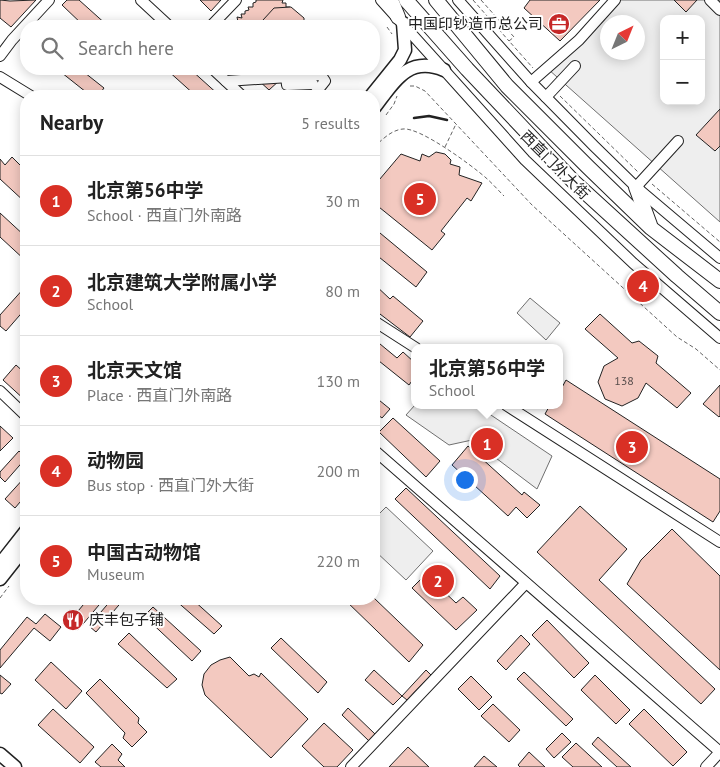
<!DOCTYPE html>
<html lang="en">
<head>
<meta charset="utf-8">
<style>
	:root { --surface:#fff; --page:#f2f2f2; --text:#222; --muted:#767676; --line:#e0e0e0; --accent:#d93025 }
	body { margin:0; font-family:"PT Sans","Noto Sans SC",sans-serif; background:var(--page); color:var(--text) }
	.controls { position:absolute; right:15px; top:15px; display:grid; overflow:hidden; border-radius:10px; box-shadow:0 2px 12px #0003 }
	.controls button { width:45px; height:45px; display:grid; place-items:center; padding:0; border:0; border-bottom:1px solid var(--line); background:var(--surface); color:var(--text); font:25px sans-serif }
	.compass { position:absolute; left:600px; top:15px; width:45px; height:45px; border-radius:50%; background:var(--surface); box-shadow:0 2px 12px #0003; rotate:43deg }
	.you { position:absolute; left:464px; top:479px; width:18px; height:18px; margin:-12px; border:4px solid #fff; border-radius:50%; background:#1a73e8; box-shadow:0 0 0 8px #1a73e833 }
	.badge { display:grid; place-items:center; width:32px; height:32px; border-radius:50%; background:var(--accent); color:#fff; font-size:16px; font-weight:700 }
	.pin { position:absolute; translate:-50% -50%; border:2px solid #fff; box-shadow:0 1px 5px #0006 }
	.popup { position:absolute; left:411px; top:344px; width:152px; height:65px; box-sizing:border-box; display:grid; place-content:center; border-radius:10px; background:var(--surface); filter:drop-shadow(0 1px 4px #0005); font-size:16px; white-space:nowrap; color:var(--muted) }
	.popup b { font-size:19px; color:var(--text) }
	.popup::after { content:''; position:absolute; left:50%; top:100%; margin-left:-10px; border:10px solid transparent; border-top-color:var(--surface) }
	.list { margin:0; padding:0; list-style:none }
	h2 { display:flex; justify-content:space-between; align-items:center; height:65px; margin:0; padding:0 20px; font-size:21px }
	h2 small { font-size:16px; font-weight:400; color:var(--muted) }
	.list li { display:grid; grid-template-columns:32px 1fr auto; gap:15px; align-items:center; box-sizing:border-box; height:90px; padding:0 20px; border-top:1px solid var(--line) }
	.list b { display:block; font-size:19px; white-space:nowrap }
	.list p { margin:0; font-size:16px; white-space:nowrap; color:var(--muted) }
	.list em { font-size:16px; font-style:normal; color:var(--muted) }
	.icon { flex:none; width:28px; height:28px; fill:none; stroke:currentColor; stroke-width:2; stroke-linecap:round; stroke-linejoin:round }
	.map { position:relative; flex:none; width:720px; height:767px; overflow:hidden }
	.search { position:absolute; background:var(--surface); box-shadow:0 2px 12px #0003; left:20px; top:20px; width:360px; height:55px; display:flex; align-items:center; gap:12px; box-sizing:border-box; padding:0 18px; border-radius:20px; color:var(--muted); font-size:19px }
	.panel { position:absolute; background:var(--surface); box-shadow:0 2px 12px #0003; left:20px; top:90px; width:360px; height:515px; border-radius:20px }
	.map>svg:first-child { display:block }
</style>
</head>
<body>
<div class="map">
<svg width="720" height="767" viewBox="0 0 720 767">
	<rect width="100%" height="100%" fill="#fff"/>
	<!-- green -->
	<g fill="#eee" stroke="#6f6f6f" fill-rule="evenodd">
		<path d="M620,0H720V222L548,69L586,39ZM664,19H701V101H664ZM608,22H638V52H608Z"/>
		<polygon points="530,298 560,323 546,340 517,313"/>
		<polygon points="415,405 476,405 552,456 537,489 472,440 449,445 406,415"/>
		<polygon points="386,507 433,551 406,580 374,550 374,519"/>
	</g>
	<!-- building -->
	<g fill="#f3c9c0" stroke="#222">
		<polygon points="0,0 10,1 36,0 11,27 0,18"/>
		<polygon points="67,0 79,0 108,26 84,26 62,5"/>
		<polygon points="200,0 221,0 211,11"/>
		<polygon points="256,0 283,0 282,3 286,3 286,7 290,7 290,12 294,11 294,16 299,16 299,20 303,20 303,23 307,23 307,26 273,26 270,25 269,22 266,24 266,26 230,26 234,26 234,22 238,22 237,17 242,18 241,14 245,14 245,11 249,10 248,7 253,7 253,3 256,2"/>
		<polygon points="530,0 600,0 560,41 524,8"/>
		<polygon points="674,0 697,0 686,12"/>
		<polygon points="291,7 304,18 304,26 263,26 263,20 274,8"/>
		<polygon points="57,69 80,69 104,88 98,96 91,96"/>
		<polygon points="166,69 190,69 220,96 196,96"/>
		<polygon points="246,69 292,69 269,90"/>
		<polygon points="720,109 720,146 715,151 696,135"/>
		<polygon points="436,152 445,154 451,160 450,164 460,167 459,175 482,183 471,201 467,198 441,231 445,234 432,250 374,203 374,186 401,154 420,161 422,154 429,157"/>
		<polygon points="12,157 26,171 26,203 0,179 0,159 5,165"/>
		<polygon points="0,213 26,237 26,261 0,237"/>
		<polygon points="380,233 427,272 416,287 374,253 374,241"/>
		<polygon points="374,284 390,299 393,296 423,321 410,337 380,314 378,318 374,314"/>
		<polygon points="25,287 26,288 26,308 6,331 0,326 0,315"/>
		<polygon points="600,314 632,343 639,341 658,356 656,363 691,393 677,408 646,383 638,398 622,406 605,399 598,382 604,366 618,358 585,329"/>
		<polygon points="374,339 397,358 403,352 414,362 414,378 409,385 374,357"/>
		<polygon points="16,365 26,374 26,401 3,380"/>
		<polygon points="566,380 720,479 720,511 713,522 545,414 550,405 560,405 560,391"/>
		<polygon points="720,385 720,416 719,417 703,404"/>
		<polygon points="374,396 390,409 382,418 378,415 374,421"/>
		<polygon points="393,418 440,461 426,477 379,432"/>
		<polygon points="0,426 13,438 0,451"/>
		<polygon points="468,446 522,495 524,492 540,505 527,518 516,507 508,516 452,465"/>
		<polygon points="19,451 26,458 5,482 0,477 0,472"/>
		<polygon points="25,477 26,479 26,495 15,508 5,499"/>
		<polygon points="406,488 500,576 490,589 395,499"/>
		<polygon points="580,506 627,549 599,580 715,689 701,704 537,552"/>
		<polygon points="672,529 720,576 720,670 627,584 641,560"/>
		<polygon points="432,568 445,579 438,586 456,603 463,597 477,610 456,630 412,588"/>
		<polygon points="374,598 423,645 409,662 344,599"/>
		<polygon points="88,599 104,599 78,630 69,622"/>
		<polygon points="112,599 124,599 96,632 89,626"/>
		<polygon points="174,599 192,599 222,626 214,634"/>
		<polygon points="153,607 201,651 192,661 144,616"/>
		<polygon points="45,614 61,627 50,641 34,628 0,668 0,650 27,617 36,624"/>
		<polygon points="547,620 589,663 574,678 532,635"/>
		<polygon points="129,633 177,679 167,688 118,644"/>
		<polygon points="521,635 530,644 506,670 497,661"/>
		<polygon points="281,638 327,682 318,693 271,648"/>
		<polygon points="230,657 249,676 254,674 259,677 261,673 308,719 271,758 205,695 202,685 204,674 211,665 220,660"/>
		<polygon points="51,662 82,691 66,709 35,680"/>
		<polygon points="374,670 402,696 393,705 365,680"/>
		<polygon points="426,670 431,675 407,700 402,696"/>
		<polygon points="524,672 573,719 566,726 517,679"/>
		<polygon points="0,675 11,684 2,694 0,693"/>
		<polygon points="595,675 630,710 616,724 581,690"/>
		<polygon points="471,676 492,697 479,710 458,689"/>
		<polygon points="100,679 139,718 138,723 147,732 132,747 123,738 125,733 86,693"/>
		<polygon points="493,704 520,730 509,742 481,716"/>
		<polygon points="348,708 375,734 369,741 342,715"/>
		<polygon points="53,709 94,747 80,763 38,725"/>
		<polygon points="644,709 687,752 673,766 629,724"/>
		<polygon points="324,723 353,750 337,767 324,767 302,746"/>
		<polygon points="562,733 571,742 554,758 546,749"/>
		<polygon points="598,737 631,767 617,767 592,744"/>
		<polygon points="576,743 602,767 573,767 562,757"/>
		<polygon points="112,744 122,754 118,760 125,767 101,767 95,762"/>
		<polygon points="408,747 429,767 389,767"/>
		<polygon points="529,752 545,767 520,767 518,765"/>
		<polygon points="484,756 497,767 474,767"/>
	</g>
	<g fill="none" stroke-linecap="round" stroke-linejoin="round">
		<!-- minor casing -->
		<g stroke="#222" stroke-width="12">
			<g id="minor">
				<polyline points="141,0 169,26"/>
				<polyline points="381,0 525,160 633,263 720,338"/>
				<polyline points="458,0 531,82 594,146 636,187 720,258"/>
				<polyline points="710,0 720,10"/>
				<polyline points="211,26 236,0"/>
				<polyline points="0,56 12,40 49,0"/>
				<polyline points="213,69 242,96"/>
				<polyline points="0,77 31,96"/>
				<polyline points="286,77 287,85 313,84"/>
				<polyline points="226,81 321,75 325,81 313,96"/>
				<polyline points="531,82 579,40 615,0"/>
				<polyline points="546,97 575,66"/>
				<polyline points="636,187 678,141"/>
				<polyline points="374,321 416,348"/>
				<polyline points="0,391 26,416"/>
				<polyline points="506,405 720,542"/>
				<polyline points="374,450 720,752"/>
				<polyline points="351,767 526,583"/>
				<polyline points="706,767 720,752"/>
			</g>
		</g>
		<!-- major casing -->
		<g stroke="#222" stroke-width="15">
			<g id="major">
				<polyline points="371,96 400,60 405,50 403,23"/>
				<path d="M374,108C394,82 408,55 444,70"/>
				<polyline points="0,564 26,531"/>
				<polyline points="0,579 26,546"/>
				<polyline points="0,754 15,767"/>
			</g>
		</g>
		<!-- highway casing -->
		<g stroke="#222" stroke-width="16">
			<g id="highway">
				<polyline points="391,0 398,17"/>
				<polyline points="406,0 467,69 574,182 677,276 720,313"/>
				<polyline points="436,0 507,86 588,167 651,228 720,281"/>
				<polyline points="636,187 650,225"/>
			</g>
		</g>
		<!-- path -->
		<g stroke="#646464" stroke-width="1" stroke-dasharray="4 2.5" stroke-linecap="butt">
			<polyline points="473,0 509,41"/>
			<polyline points="481,0 514,37 509,41 533,68"/>
			<polyline points="387,27 392,34"/>
			<polyline points="410,86 415,86 425,91 532,205 677,337 696,349 720,370"/>
			<polyline points="250,92 270,94 281,92"/>
			<polyline points="560,96 638,172"/>
			<polyline points="386,115 394,104 397,96"/>
			<polyline points="374,124 377,118"/>
			<path d="M374,147C382,140 391,130 403,129C420,127 471,165 485,177C492,183 498,190 504,196"/>
			<polyline points="445,147 456,124"/>
			<polyline points="652,184 720,242"/>
			<polyline points="0,598 9,586"/>
		</g>
		<!-- minor -->
		<use href="#minor" stroke="#fff" stroke-width="10"/>
		<!-- major -->
		<use href="#major" stroke="#fff" stroke-width="12"/>
		<!-- highway -->
		<use href="#highway" stroke="#fff" stroke-width="14"/>
		<!-- wall -->
		<polyline stroke="#222" stroke-width="2.5" points="414,118 429,116 447,120"/>
	</g>
	<!-- icons -->
	<defs>
		<g id="office-disc" transform="scale(1.125)"><circle r="9.5" fill="#c62828" stroke="#fff"/><path d="M-6-3h4V-5.5h4V-3h4V5H-6ZM-1-4.5V-3h2v-1.5ZM-6 0V1H6V0Z" fill="#fff"/></g>
		<g id="restaurant-disc" transform="scale(1.125)"><circle r="9.5" fill="#c62828" stroke="#fff"/><path d="M-5-6h1v4h1v-4h1v4h1v-4h1v5L-1.5 .5V6h-2V.5L-5-1ZM5-6V6H3V1.5H1.5Q1.5-4 5-6Z" fill="#fff"/></g>
	</defs>
	<g fill-rule="evenodd">
		<use href="#office-disc" x="559" y="24"/>
		<use href="#restaurant-disc" x="73" y="620"/>
	</g>
	<g text-anchor="middle" stroke-width="4" stroke-linejoin="round" paint-order="stroke">
		<!-- number labels -->
		<g font-size="12" fill="#564c4a">
			<text x="624" y="385">138</text>
		</g>
		<!-- poi labels -->
		<g font-size="15" fill="#222" stroke="#fff" text-anchor="end">
			<text x="543" y="29">中国印钞造币总公司</text>
			<text x="89" y="625" text-anchor="start">庆丰包子铺</text>
		</g>
		<!-- street labels -->
		<g font-size="15" fill="#222" stroke="#fff">
			<text transform="translate(555 165) rotate(45)" y="5">西直门外大街</text>
		</g>
	</g>
</svg>
<div class="controls">
<button>+</button>
<button>−</button>
</div>
<svg class="compass" viewBox="-18 -18 36 36"><path d="M0-13l5 13h-10z" fill="#e53935"/><path d="M0 13l5-13h-10z" fill="#767676"/></svg>
<div class="you"></div>
<div class="pin badge" style="left:487px;top:444px">1</div>
<div class="popup"><b>北京第56中学</b>School</div>
<div class="pin badge" style="left:438px;top:581px">2</div>
<div class="pin badge" style="left:632px;top:447px">3</div>
<div class="pin badge" style="left:643px;top:286px">4</div>
<div class="pin badge" style="left:420px;top:199px">5</div>
<div class="search"><svg class="icon" aria-label="search" viewBox="0 0 24 24"><circle cx="10" cy="10" r="6"/><path d="M15 15l6 6"/></svg>Search here</div>
<section class="panel">
<h2>Nearby<small>5 results</small></h2>
<ul class="list">
<li><span class="badge">1</span><div><b>北京第56中学</b><p>School · 西直门外南路</p></div><em>30 m</em></li>
<li><span class="badge">2</span><div><b>北京建筑大学附属小学</b><p>School</p></div><em>80 m</em></li>
<li><span class="badge">3</span><div><b>北京天文馆</b><p>Place · 西直门外南路</p></div><em>130 m</em></li>
<li><span class="badge">4</span><div><b>动物园</b><p>Bus stop · 西直门外大街</p></div><em>200 m</em></li>
<li><span class="badge">5</span><div><b>中国古动物馆</b><p>Museum</p></div><em>220 m</em></li>
</ul>
</section>
</div>
</body>
</html>
